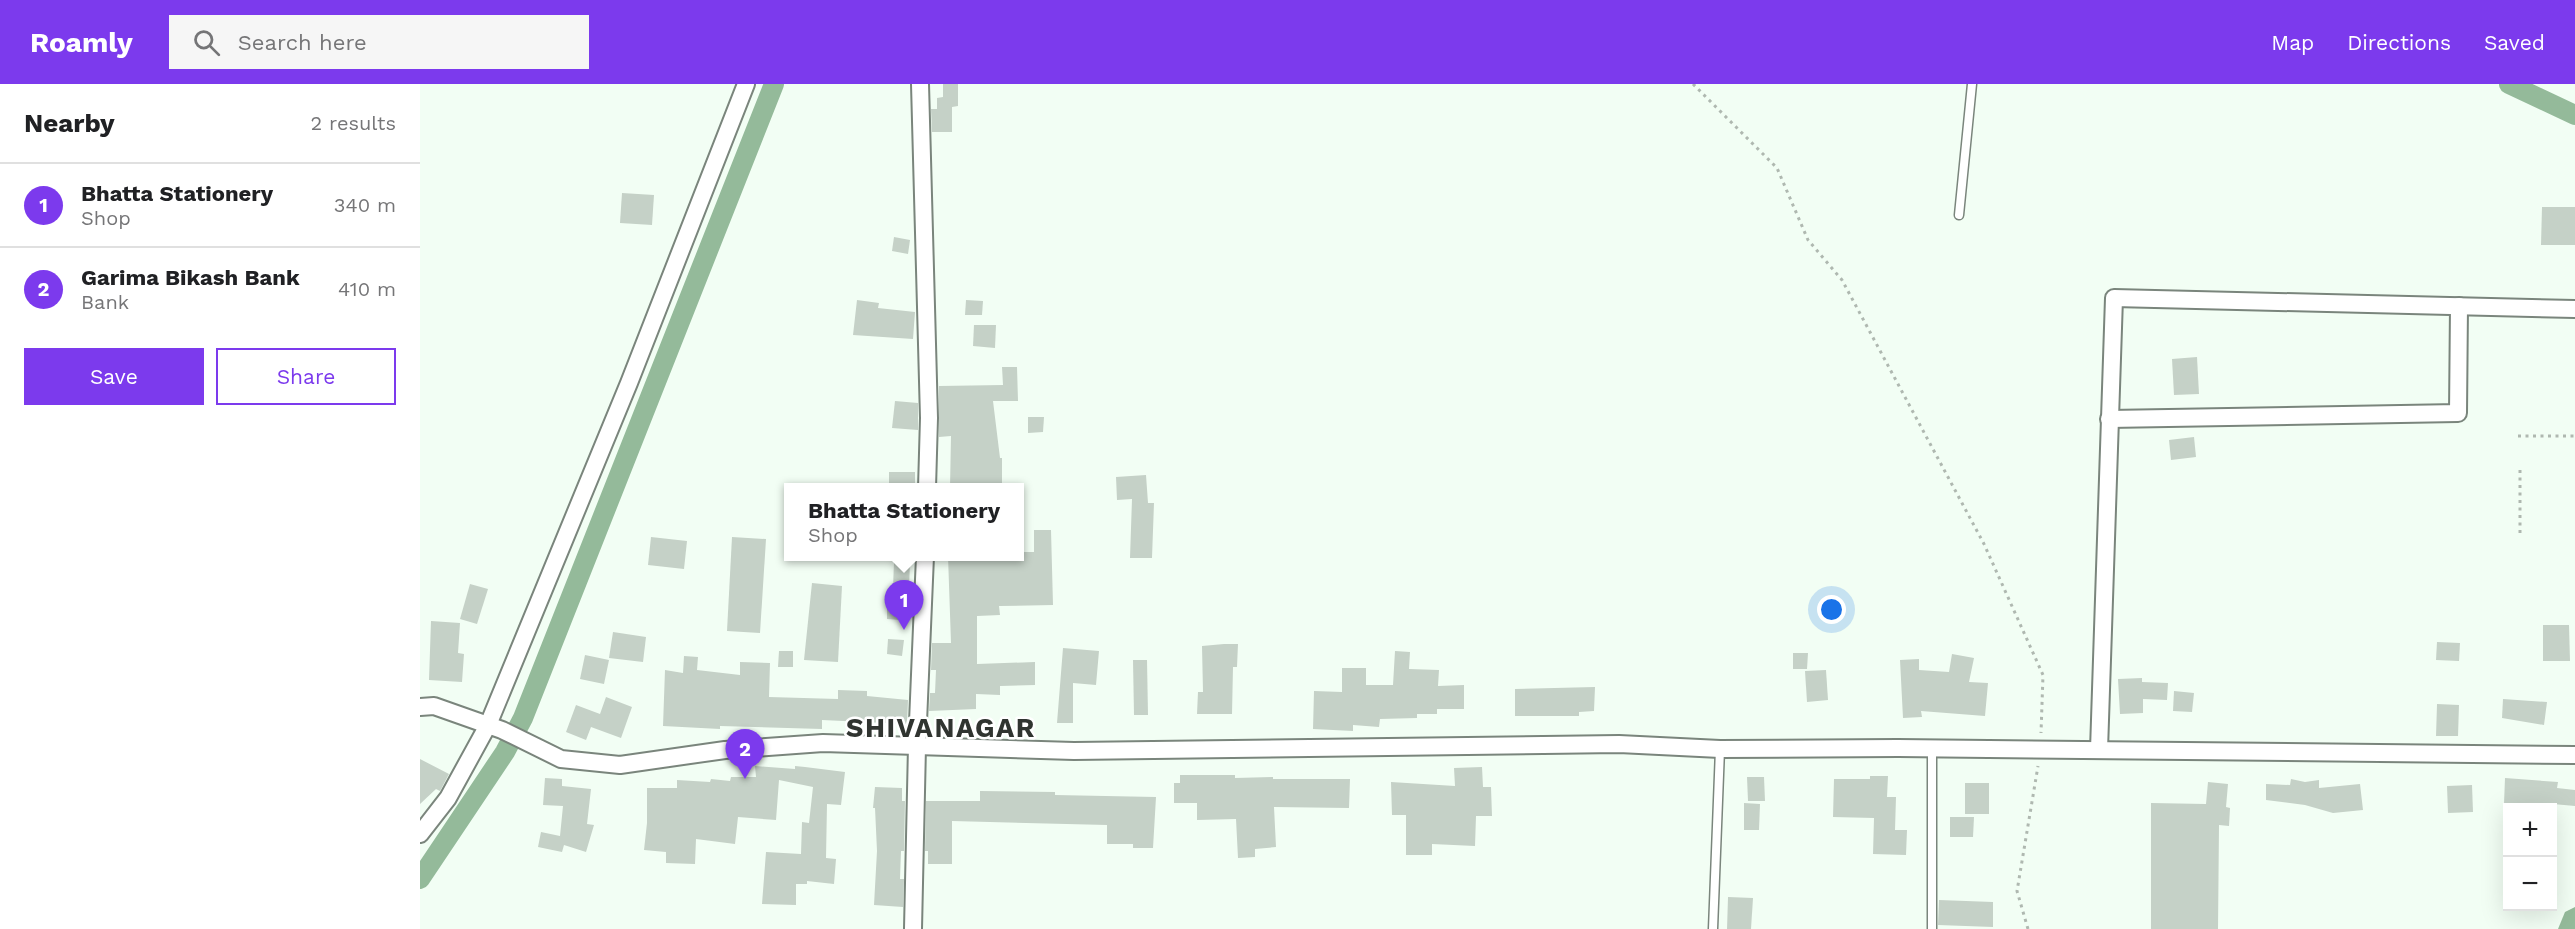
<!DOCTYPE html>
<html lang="en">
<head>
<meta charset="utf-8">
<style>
	:root { --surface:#fff; --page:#f6f6f6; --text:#202124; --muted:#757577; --line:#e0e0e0; --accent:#7c3aed }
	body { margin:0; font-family:"Work Sans",sans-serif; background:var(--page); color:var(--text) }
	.controls { position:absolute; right:18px; bottom:18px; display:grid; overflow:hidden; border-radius:0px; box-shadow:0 6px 24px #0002 }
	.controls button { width:54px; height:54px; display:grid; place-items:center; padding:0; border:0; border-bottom:2px solid var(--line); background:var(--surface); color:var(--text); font:30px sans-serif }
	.you { position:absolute; left:1412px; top:526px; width:21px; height:21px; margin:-15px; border:4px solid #fff; border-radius:50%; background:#1a73e8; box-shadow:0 0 0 9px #1a73e833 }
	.badge { display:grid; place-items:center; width:39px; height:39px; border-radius:50%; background:var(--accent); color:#fff; font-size:20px; font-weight:700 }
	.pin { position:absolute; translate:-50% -50px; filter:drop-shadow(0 2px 3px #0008) }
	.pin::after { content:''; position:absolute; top:32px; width:21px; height:18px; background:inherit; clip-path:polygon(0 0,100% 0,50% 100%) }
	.popup { position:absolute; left:364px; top:399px; width:240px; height:78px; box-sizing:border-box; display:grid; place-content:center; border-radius:0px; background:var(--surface); filter:drop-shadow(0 2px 4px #0005); font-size:20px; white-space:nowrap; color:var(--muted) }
	.popup b { font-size:22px; color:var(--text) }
	.popup::after { content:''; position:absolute; left:50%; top:100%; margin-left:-12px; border:12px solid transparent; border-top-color:var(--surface) }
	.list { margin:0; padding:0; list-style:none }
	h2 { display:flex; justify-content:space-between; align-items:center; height:78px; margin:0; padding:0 24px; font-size:26px }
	h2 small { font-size:20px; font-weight:400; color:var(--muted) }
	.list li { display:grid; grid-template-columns:39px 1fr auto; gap:18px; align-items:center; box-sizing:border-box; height:84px; padding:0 24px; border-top:2px solid var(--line) }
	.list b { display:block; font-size:22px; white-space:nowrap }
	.list p { margin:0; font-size:20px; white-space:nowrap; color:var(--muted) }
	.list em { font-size:20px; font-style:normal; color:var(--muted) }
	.actions { display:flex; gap:12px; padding:18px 24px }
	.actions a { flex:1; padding:14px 0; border:2px solid var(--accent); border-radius:0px; text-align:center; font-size:21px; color:var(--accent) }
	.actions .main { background:var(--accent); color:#fff }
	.icon { flex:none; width:33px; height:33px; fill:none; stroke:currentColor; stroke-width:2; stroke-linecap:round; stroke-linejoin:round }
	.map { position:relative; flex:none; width:2155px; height:845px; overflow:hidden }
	header { display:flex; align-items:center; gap:36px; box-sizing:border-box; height:84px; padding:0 30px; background:var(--accent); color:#fff }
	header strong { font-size:28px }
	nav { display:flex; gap:33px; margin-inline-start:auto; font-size:21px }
	.search { width:420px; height:54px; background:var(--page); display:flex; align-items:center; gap:15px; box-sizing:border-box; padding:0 21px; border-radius:0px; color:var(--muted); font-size:22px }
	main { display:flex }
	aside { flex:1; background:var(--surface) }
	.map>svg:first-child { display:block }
</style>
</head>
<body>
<header>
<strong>Roamly</strong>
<div class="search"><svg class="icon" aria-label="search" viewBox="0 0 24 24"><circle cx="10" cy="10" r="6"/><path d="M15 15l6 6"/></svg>Search here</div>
<nav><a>Map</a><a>Directions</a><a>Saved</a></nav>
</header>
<main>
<aside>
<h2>Nearby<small>2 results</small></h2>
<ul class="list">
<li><span class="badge">1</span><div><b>Bhatta Stationery</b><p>Shop</p></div><em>340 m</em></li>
<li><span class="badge">2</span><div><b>Garima Bikash Bank</b><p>Bank</p></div><em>410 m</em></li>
</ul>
<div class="actions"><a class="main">Save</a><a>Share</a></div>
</aside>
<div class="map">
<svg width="2155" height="845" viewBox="0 0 2155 845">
	<rect width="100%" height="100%" fill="#f2fef4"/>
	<!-- water -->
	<polygon fill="#94ba9a" points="2155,823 2155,845 2138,845 2145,828"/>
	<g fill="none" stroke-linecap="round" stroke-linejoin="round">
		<!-- canal -->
		<g stroke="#94ba9a" stroke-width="20">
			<polyline points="2089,0 2155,31"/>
			<polyline points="0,795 85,668 103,634 354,0"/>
		</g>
	</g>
	<!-- building -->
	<g fill="#c5d1c7">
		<polygon points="523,0 538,0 538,22 532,23 532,48 512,48 511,25 517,25 517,14 523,13"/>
		<polygon points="202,109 234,111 232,141 200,139"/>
		<polygon points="2122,123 2155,123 2155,161 2121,161"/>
		<polygon points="474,153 490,156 488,170 472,167"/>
		<polygon points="437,216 459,219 458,224 495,228 493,255 433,251"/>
		<polygon points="546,216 563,217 562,231 545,231"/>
		<polygon points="554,241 576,241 575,264 553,262"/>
		<polygon points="1777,273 1779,310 1754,311 1752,275"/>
		<polygon points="582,283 597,283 598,317 573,317 580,374 582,374 582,404 530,404 531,352 519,353 519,302 583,301"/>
		<polygon points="475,317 498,319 498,346 472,344"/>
		<polygon points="608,333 624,333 623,348 608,349"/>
		<polygon points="1774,353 1776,373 1751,376 1749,356"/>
		<rect x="469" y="388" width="26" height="16"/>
		<polygon points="726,391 728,419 734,419 732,474 710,474 712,415 697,416 696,393"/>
		<polygon points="614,446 631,446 633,521 579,522 580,531 557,532 557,580 615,578 615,601 580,602 580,611 556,610 556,625 509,627 510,609 515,609 516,586 511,586 512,559 531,559 528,472 600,472 600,468 614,468"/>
		<polygon points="231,453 267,457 264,485 228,481"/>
		<polygon points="312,453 346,455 340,549 307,547"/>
		<polygon points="474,478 490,478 489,504 473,504"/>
		<polygon points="392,499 422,502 418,578 384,576"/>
		<polygon points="50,500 68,505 57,540 40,535"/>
		<polygon points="467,520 481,521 480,536 467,535"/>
		<polygon points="11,537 40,539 38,569 44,570 42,598 9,596"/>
		<polygon points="2123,541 2149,541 2150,577 2123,577"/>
		<polygon points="193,548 226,553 223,578 189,574"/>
		<polygon points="468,555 484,556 482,572 467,570"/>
		<polygon points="2017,558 2040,559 2039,577 2016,576"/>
		<polygon points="804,560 818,560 817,583 813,583 812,630 777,630 778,608 783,608 782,562"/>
		<polygon points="643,564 679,567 676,601 653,599 653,639 637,639"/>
		<polygon points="359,567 373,567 373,583 358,583"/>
		<polygon points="975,567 990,568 989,585 1019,586 1018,602 1044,601 1044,625 1017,625 1017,630 997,630 997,634 960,635 959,643 933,641 933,647 893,645 894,607 922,608 922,584 946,584 946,601 973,601"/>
		<polygon points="1373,569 1388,569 1387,585 1373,585"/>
		<polygon points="1532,570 1554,574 1549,598 1568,599 1565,632 1501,627 1502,633 1483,634 1480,576 1499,575 1499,586 1529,588"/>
		<polygon points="165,571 189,576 184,600 160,595"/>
		<polygon points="264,572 278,573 277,586 320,591 320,578 350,579 349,613 418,615 418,606 447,607 447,612 488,616 487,640 402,636 402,645 300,642 300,645 243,642 245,586 263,589"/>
		<polygon points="713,576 727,576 728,631 714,631"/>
		<polygon points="1406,586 1408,616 1387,618 1385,587"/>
		<polygon points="1722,594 1722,598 1748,599 1747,616 1723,615 1723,629 1700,630 1698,595"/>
		<polygon points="1175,603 1174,627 1159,628 1159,632 1095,632 1095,605"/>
		<polygon points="1754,607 1774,609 1772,628 1753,627"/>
		<polygon points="186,613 212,623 201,654 171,643 166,656 146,648 156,621 180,630"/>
		<polygon points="2083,615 2127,618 2124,641 2082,634"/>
		<polygon points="2017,620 2039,621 2038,652 2016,652"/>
		<polygon points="0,675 29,690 20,707 16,705 0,720"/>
		<polygon points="335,682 375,685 375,682 385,683 425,688 421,721 407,720 406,774 416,775 414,800 387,797 387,800 376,800 376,821 342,820 346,768 381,770 382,738 389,739 393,703 359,696 356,736 318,733 315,760 276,755 275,780 246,779 246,768 224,766 227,739 227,704 257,704 257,696 290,698 291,695 310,697 311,693 336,693"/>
		<polygon points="1062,683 1063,703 1071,703 1072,732 1056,732 1055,762 1012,760 1012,771 986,771 986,731 972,731 971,698 1035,702 1034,684"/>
		<polygon points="760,691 815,691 815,694 853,693 853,695 930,695 929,724 854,723 856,763 835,765 835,773 818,774 816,735 777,736 777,719 754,719 754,699 760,699"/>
		<polygon points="1450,692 1468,692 1467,713 1476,713 1475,746 1487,746 1486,771 1453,770 1454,734 1413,733 1414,695 1450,695"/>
		<polygon points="1327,693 1344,693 1345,717 1328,717"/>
		<polygon points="125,694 142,695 142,702 171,705 167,740 174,741 166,768 144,761 142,768 118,763 121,748 140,752 143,722 123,721"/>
		<polygon points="2085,694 2138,698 2137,704 2155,706 2155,722 2133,720 2133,723 2118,723 2118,721 2084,720"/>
		<polygon points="1871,695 1885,698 1899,696 1899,704 1940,700 1943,726 1913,729 1885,721 1846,716 1846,700 1870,701"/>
		<polygon points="1788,698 1808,700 1806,723 1810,724 1809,742 1799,741 1798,845 1731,845 1731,719 1786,720"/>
		<rect x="1545" y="699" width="24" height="31"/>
		<polygon points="2052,701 2053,728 2028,729 2027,702"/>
		<polygon points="455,703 482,704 482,717 485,717 484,767 481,767 480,795 484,795 483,823 454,821 457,767 455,724 453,724"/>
		<polygon points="560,707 635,708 635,711 736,713 733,764 713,764 713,760 687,760 687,741 532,737 532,780 508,780 508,767 505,767 506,717 560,717"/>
		<polygon points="1324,719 1340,720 1339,746 1324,746"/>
		<polygon points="1530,733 1554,733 1553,753 1530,753"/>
		<polygon points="1308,813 1333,814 1331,845 1307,845"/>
		<polygon points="1519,816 1573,818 1573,843 1518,841"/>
	</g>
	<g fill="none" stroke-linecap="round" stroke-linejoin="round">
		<!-- lane casing -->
		<g stroke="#7a857c" stroke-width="11">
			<g id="lane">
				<polyline points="1539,131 1552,0"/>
				<polyline points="1293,845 1300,665"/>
				<polyline points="1512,845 1512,665"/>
			</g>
		</g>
		<!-- street casing -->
		<g stroke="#7a857c" stroke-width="20">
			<g id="street">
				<polyline points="500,0 509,334 507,404"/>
				<polyline points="1689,335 2038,329 2039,222"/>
				<polyline points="0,623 14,622 82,646 141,675 200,681 305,666 403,659 654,667 1199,660 1300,665 1478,664 2155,671"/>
				<polyline points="1679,666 1694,214 2155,225"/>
				<polyline points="0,750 28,714 68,641 209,299 326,0"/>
				<polyline points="493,845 497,662 505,472"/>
			</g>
		</g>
		<!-- path -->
		<g stroke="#afb8b0" stroke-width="3" stroke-dasharray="3 4.5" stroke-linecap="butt">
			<polyline points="1273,0 1357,84 1388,156 1422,196 1564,460 1623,591 1621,649"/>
			<polyline points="2098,352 2155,352"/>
			<polyline points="2100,386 2100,451"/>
			<polyline points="1608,845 1597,807 1618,682"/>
		</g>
		<!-- lane -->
		<use href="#lane" stroke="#fff" stroke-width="8"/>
		<!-- street -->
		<use href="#street" stroke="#fff" stroke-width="16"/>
	</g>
	<g text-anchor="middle" stroke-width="5" stroke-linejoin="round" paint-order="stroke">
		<!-- district labels -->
		<g font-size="27" font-weight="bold" letter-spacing="1.5" fill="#303430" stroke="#fff">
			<text x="521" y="653">SHIVANAGAR</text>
		</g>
	</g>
</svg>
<div class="controls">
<button>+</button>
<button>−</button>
</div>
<div class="you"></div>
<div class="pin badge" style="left:484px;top:546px">1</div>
<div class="popup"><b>Bhatta Stationery</b>Shop</div>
<div class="pin badge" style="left:325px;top:695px">2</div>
</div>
</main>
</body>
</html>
